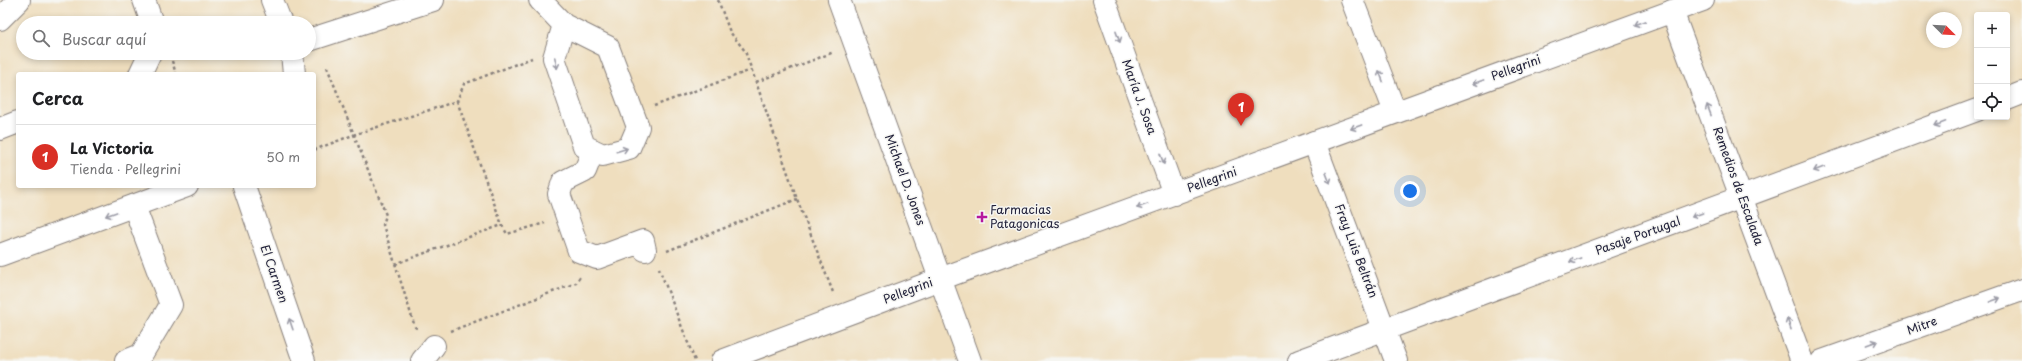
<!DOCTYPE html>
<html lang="es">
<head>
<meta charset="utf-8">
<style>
	:root { --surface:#fff; --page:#f6f6f6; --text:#202124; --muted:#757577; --line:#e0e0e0; --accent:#d93025 }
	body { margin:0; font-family:"Playpen Sans",sans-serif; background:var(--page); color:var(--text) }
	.controls { position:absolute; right:12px; top:12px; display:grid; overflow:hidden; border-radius:4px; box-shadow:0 2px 6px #0003 }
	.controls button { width:36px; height:36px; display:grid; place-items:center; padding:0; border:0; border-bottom:1px solid var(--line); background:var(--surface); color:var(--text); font:20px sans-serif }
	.compass { position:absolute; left:1926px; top:12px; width:36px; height:36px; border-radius:50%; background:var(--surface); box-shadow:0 2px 6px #0003; rotate:114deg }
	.you { position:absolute; left:1410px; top:191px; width:14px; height:14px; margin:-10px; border:3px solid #fff; border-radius:50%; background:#1a73e8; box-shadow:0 0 0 6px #1a73e833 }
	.badge { display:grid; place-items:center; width:26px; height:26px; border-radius:50%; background:var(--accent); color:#fff; font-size:13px; font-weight:700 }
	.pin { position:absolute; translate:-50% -33px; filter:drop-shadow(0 1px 2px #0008) }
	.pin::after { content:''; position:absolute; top:21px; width:14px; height:12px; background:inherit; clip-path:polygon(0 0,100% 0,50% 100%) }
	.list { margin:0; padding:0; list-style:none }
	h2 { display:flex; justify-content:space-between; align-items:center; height:52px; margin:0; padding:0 16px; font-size:17px }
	h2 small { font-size:13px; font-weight:400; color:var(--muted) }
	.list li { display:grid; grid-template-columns:26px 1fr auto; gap:12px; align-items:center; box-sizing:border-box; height:64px; padding:0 16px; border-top:1px solid var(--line) }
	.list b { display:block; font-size:15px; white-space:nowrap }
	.list p { margin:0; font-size:13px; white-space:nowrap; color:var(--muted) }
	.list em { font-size:13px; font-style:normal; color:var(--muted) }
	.icon { flex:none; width:22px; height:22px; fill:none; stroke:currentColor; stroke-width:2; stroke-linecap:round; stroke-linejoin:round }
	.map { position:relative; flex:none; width:2022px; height:361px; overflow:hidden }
	.search { position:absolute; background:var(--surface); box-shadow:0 2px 6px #0003; left:16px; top:16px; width:300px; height:44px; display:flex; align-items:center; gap:10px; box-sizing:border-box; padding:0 14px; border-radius:22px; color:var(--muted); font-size:15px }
	.panel { position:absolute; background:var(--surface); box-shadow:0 2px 6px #0003; left:16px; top:72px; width:300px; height:116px; border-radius:4px }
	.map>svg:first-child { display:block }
</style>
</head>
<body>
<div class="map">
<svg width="2022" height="361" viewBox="0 0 2022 361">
	<rect width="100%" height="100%" fill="#f6f6f2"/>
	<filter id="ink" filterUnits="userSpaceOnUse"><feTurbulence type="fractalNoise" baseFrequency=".025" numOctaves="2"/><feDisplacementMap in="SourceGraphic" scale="8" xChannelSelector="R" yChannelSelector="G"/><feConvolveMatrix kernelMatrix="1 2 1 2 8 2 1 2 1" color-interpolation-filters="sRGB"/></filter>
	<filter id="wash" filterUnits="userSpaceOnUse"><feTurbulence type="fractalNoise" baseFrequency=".012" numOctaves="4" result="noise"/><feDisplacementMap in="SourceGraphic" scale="16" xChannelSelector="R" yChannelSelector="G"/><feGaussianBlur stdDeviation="0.9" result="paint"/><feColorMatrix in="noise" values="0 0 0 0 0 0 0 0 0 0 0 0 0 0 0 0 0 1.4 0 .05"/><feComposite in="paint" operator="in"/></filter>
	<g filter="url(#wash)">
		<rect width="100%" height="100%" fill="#efdebe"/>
	</g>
	<g filter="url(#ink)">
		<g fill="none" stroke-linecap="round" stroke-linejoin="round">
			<!-- minor casing -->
			<g stroke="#88807c" stroke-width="24">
				<g id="minor">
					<polyline points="144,0 152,23"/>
					<polyline points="272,0 281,23"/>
					<polyline points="540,0 564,25 608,47 638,127 629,148 603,155 584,146 554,58 564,25"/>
					<polyline points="839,0 970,361"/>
					<polyline points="1104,0 1174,194"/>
					<polyline points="1352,0 1395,112"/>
					<polyline points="1672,11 1802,361"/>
					<polyline points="0,19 19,0"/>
					<polyline points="309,40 433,0"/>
					<polyline points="292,53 294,74"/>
					<polyline points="140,74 150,53"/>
					<polyline points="2007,99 2022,93"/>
					<polyline points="0,129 18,122"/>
					<polyline points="1314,142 1396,361"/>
					<polyline points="593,151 585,171 563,182 559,194 579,251 597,258 643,241 645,250"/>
					<polyline points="244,186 304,361"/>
					<polyline points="0,255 187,186"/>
					<polyline points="126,361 141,355 171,305 134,206"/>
					<polyline points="422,361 434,346"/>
					<polyline points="722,361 940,279 1703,0"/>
					<polyline points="1299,361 1977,110"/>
					<polyline points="1822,361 2022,290"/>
				</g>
			</g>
			<!-- path -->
			<g stroke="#88807c" stroke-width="2.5" stroke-dasharray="3 3" stroke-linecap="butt">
				<polyline points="718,0 730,32 745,51 797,199 834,295"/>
				<polyline points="172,61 176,74"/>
				<polyline points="327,67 386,215 383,225 415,327 418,329"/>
				<polyline points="756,82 834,52"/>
				<polyline points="457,101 502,225"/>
				<polyline points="654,106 751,70"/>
				<polyline points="314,150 353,135 457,101 464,84 532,58"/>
				<polyline points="667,251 797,199"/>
				<polyline points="395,264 502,225 507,234 545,223"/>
				<polyline points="659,268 695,361"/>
				<polyline points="451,331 576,283 581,275"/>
			</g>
			<!-- minor -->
			<use href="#minor" stroke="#fff" stroke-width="22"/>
		</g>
		<!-- one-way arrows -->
		<defs><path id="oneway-shaft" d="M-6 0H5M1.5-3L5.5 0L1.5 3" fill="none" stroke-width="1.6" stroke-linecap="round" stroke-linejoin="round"/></defs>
		<g stroke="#9c9ca7">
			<use href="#oneway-shaft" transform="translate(1640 23) rotate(160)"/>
			<use href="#oneway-shaft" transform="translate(1118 37) rotate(70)"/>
			<use href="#oneway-shaft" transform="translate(556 63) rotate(78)"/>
			<use href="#oneway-shaft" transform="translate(1381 76) rotate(-111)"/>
			<use href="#oneway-shaft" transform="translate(1478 82) rotate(160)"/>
			<use href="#oneway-shaft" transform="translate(1709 110) rotate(-111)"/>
			<use href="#oneway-shaft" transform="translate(1940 124) rotate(159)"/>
			<use href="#oneway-shaft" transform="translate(1356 127) rotate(160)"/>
			<use href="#oneway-shaft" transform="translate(622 150) rotate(-17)"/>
			<use href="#oneway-shaft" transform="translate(1162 159) rotate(70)"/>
			<use href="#oneway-shaft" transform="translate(1819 169) rotate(159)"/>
			<use href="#oneway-shaft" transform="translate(1328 178) rotate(69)"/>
			<use href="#oneway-shaft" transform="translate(1142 206) rotate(160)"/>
			<use href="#oneway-shaft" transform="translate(111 214) rotate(160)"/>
			<use href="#oneway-shaft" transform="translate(1697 215) rotate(160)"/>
			<use href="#oneway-shaft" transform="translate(1575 260) rotate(160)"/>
			<use href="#oneway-shaft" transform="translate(1995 300) rotate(-20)"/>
			<use href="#oneway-shaft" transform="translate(291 324) rotate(-109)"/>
			<use href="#oneway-shaft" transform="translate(1789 324) rotate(-110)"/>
			<use href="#oneway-shaft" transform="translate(1872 343) rotate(-20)"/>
		</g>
	</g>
	<!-- markers -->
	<path fill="#b5179e" stroke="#f6f6f2" stroke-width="1.5" d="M980 211h4v4h4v4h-4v4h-4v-4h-4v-4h4z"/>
	<g text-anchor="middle" stroke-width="3" stroke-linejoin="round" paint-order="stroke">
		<!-- street labels -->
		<g font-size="12" fill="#22223b" stroke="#f6f6f2">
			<text transform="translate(1516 68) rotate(-20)" y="4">Pellegrini</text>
			<text transform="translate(1139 97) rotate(70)" y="4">María J. Sosa</text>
			<text transform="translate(905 180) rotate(70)" y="4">Michael D. Jones</text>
			<text transform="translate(1212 180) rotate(-20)" y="4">Pellegrini</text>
			<text transform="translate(1738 186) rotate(70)" y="4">Remedios de Escalada</text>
			<text transform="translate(1638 236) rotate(-20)" y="4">Pasaje Portugal</text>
			<text transform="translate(1356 251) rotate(69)" y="4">Fray Luis Beltrán</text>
			<text transform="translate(274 274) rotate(71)" y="4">El Carmen</text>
			<text transform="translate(908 291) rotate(-21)" y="4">Pellegrini</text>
			<text transform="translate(1922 326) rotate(-20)" y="4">Mitre</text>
		</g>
		<!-- poi labels -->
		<g font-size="12" fill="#22223b" stroke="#f6f6f2" text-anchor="start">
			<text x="990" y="214">Farmacias<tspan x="990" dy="14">Patagonicas</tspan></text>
		</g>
	</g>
</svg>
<div class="controls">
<button>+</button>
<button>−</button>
<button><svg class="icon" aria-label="locate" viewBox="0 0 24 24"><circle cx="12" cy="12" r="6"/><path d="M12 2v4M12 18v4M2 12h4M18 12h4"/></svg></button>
</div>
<svg class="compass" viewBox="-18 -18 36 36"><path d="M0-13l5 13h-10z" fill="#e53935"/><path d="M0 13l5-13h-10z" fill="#757577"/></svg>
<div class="you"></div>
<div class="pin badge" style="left:1241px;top:126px">1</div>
<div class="search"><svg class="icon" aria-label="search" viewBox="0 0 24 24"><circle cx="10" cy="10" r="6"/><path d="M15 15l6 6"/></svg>Buscar aquí</div>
<section class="panel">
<h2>Cerca<small></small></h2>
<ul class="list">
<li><span class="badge">1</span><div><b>La Victoria</b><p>Tienda · Pellegrini</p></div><em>50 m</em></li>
</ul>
</section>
</div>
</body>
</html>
